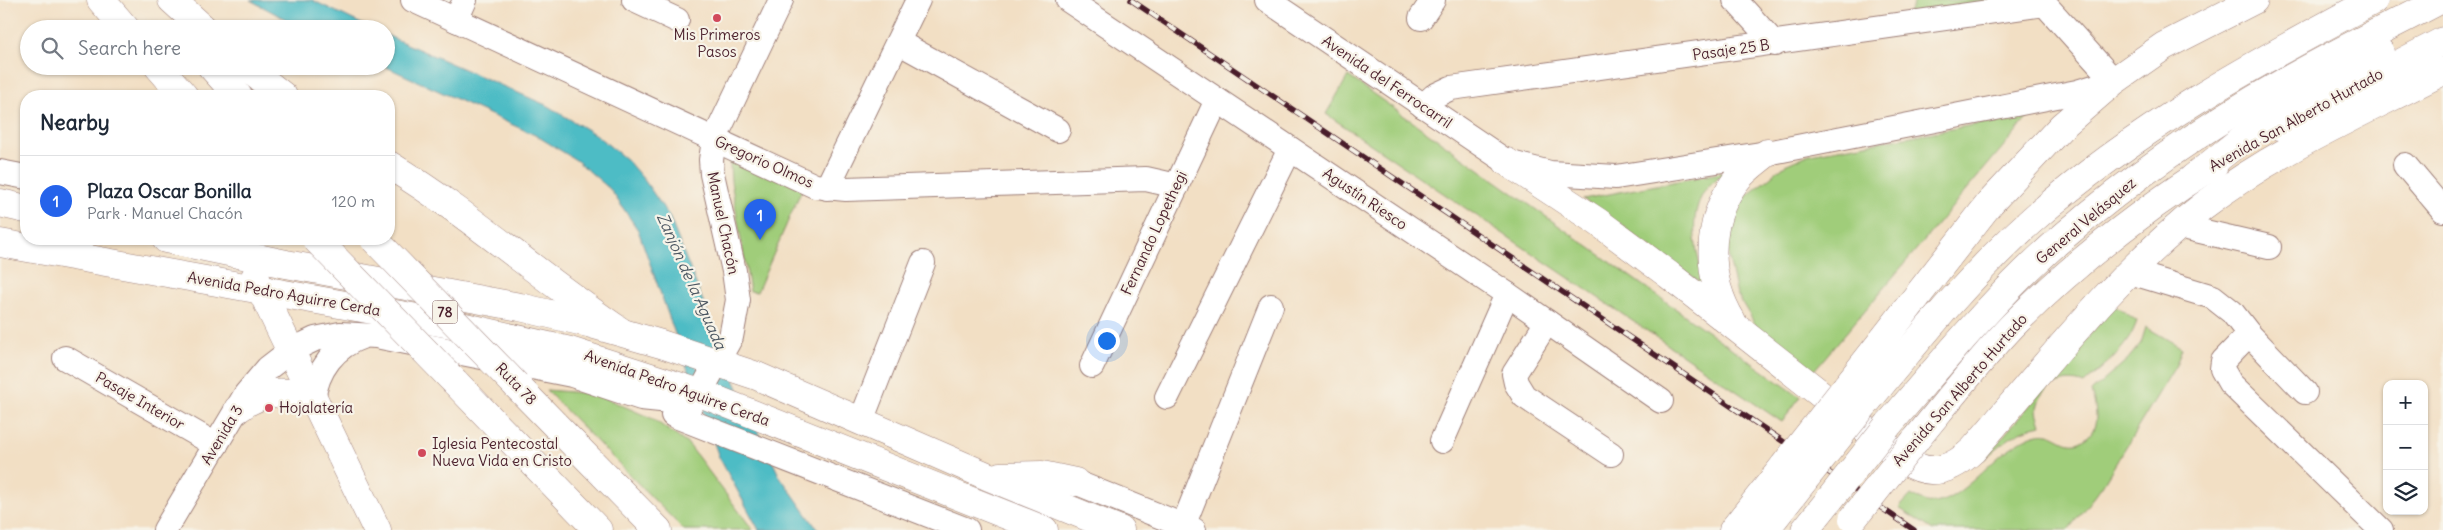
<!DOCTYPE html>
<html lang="en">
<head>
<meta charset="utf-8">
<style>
	:root { --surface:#fff; --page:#f6f6f7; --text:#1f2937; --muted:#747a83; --line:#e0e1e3; --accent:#2563eb }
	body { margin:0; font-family:Delius,sans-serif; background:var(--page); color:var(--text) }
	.controls { position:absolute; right:15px; bottom:15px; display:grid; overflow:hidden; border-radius:10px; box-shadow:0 1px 4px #0004 }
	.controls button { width:45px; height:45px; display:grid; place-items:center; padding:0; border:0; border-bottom:1px solid var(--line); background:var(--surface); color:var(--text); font:25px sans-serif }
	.you { position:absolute; left:1106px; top:340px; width:18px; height:18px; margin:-12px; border:4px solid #fff; border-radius:50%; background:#1a73e8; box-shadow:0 0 0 8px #1a73e833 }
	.badge { display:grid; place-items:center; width:32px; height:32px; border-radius:50%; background:var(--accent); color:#fff; font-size:16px; font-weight:700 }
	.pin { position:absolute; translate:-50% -41px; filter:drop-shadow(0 1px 2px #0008) }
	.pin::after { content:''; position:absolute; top:26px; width:18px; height:15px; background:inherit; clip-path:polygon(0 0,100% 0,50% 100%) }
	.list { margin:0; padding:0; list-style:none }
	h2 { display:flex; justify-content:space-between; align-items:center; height:65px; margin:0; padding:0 20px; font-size:21px }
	h2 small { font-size:16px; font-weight:400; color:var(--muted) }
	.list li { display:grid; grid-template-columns:32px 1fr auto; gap:15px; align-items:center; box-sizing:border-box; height:90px; padding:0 20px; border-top:1px solid var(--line) }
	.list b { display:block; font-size:19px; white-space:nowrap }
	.list p { margin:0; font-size:16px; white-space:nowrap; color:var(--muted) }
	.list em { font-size:16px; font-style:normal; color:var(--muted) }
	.icon { flex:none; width:28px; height:28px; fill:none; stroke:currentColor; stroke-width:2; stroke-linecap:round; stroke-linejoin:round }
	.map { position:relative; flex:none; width:2443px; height:530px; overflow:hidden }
	.search { position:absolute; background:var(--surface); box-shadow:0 1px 4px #0004; left:20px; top:20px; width:375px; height:55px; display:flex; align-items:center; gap:12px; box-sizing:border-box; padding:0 18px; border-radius:28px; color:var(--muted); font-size:19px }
	.panel { position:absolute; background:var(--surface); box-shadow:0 1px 4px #0004; left:20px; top:90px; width:375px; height:155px; border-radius:20px }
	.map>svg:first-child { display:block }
</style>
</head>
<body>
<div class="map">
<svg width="2443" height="530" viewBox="0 0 2443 530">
	<rect width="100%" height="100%" fill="#f7f3e8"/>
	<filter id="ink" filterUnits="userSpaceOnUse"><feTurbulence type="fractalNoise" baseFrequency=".02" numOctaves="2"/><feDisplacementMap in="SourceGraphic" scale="10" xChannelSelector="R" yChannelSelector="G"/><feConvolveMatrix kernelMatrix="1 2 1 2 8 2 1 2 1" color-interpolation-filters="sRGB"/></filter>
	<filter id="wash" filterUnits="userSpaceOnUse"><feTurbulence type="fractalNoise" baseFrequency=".0096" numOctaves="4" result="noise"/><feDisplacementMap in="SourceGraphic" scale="20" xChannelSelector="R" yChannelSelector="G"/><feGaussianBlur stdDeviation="1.12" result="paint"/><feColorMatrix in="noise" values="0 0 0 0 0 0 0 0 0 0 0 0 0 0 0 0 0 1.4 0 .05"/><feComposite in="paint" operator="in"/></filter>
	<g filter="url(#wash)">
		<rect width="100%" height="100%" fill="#f2dfc4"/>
		<!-- green -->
		<g fill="#a0cd7a" stroke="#757652">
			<polygon points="1916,0 2012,0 1906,17"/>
			<polygon points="1348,76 1800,397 1782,422 1326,114"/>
			<polygon points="2030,115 1811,374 1759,331 1737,294 1724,237 1743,199 1785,165 1810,154"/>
			<polygon points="729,150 802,189 757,292 750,291 731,181"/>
			<path d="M1725,172C1719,177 1712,182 1707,188C1685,216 1697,256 1706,287L1583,199Z"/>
			<path d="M2115,305L2137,321C2128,349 2105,364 2084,384C2065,376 2040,386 2037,409C2037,414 2040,420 2041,425C2016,430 2002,444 1983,460Z"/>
			<path d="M2146,327L2182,348L2176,365L2102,486L2068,530H1933L1899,508L1911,495C1918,499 1924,502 1932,503C1956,504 1990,461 2009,449C2019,442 2035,431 2048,434C2060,436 2070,451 2086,438C2101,426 2096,407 2091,392L2128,359L2141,343Z"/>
			<polygon points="546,390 596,394 653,419 689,445 753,530 684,530"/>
		</g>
		<!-- water -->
		<g fill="#4ebcc5" stroke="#4c6e78">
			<polygon points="250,0 312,0 372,29 304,29"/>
			<polygon points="386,35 546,105 596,135 627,160 645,181 669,216 736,384 779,475 818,530 759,530 719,457 638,230 610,189 576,160 537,136 384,66 386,66"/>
		</g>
	</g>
	<g filter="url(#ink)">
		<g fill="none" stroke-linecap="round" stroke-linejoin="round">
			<!-- minor casing -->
			<g stroke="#9e7f78" stroke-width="26">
				<g id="minor">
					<polyline points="413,0 815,186 846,189 1146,179 1177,186"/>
					<polyline points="634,0 677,20"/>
					<polyline points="1068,0 1507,294 1661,401"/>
					<polyline points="1267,0 1507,162 1550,173 1616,177 1767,153 2077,92 2114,81 2041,0"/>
					<polyline points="1735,0 1775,44"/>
					<polyline points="1421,18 1433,0"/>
					<polyline points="456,20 465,0"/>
					<polyline points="898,42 1058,130"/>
					<polyline points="1423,106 1434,96 1451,88 2045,4"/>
					<polyline points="2405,165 2443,210"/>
					<polyline points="0,172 26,177"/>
					<polyline points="827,188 918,0"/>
					<polyline points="2179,226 2269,247"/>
					<polyline points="2130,272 2213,297 2232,312 2249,334 2305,392"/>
					<polyline points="1547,322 1514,374 1516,383 1524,396 1611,454"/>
					<polyline points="2249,334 2223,361 2222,369 2230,383 2381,530"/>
					<polyline points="65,358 216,445"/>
					<polyline points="1092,366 1217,100"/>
					<polyline points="1167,397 1290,149"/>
					<path d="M313,400C317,370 334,346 364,336"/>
					<polyline points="690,406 700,393 731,337 738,300 734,271 712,174 711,160 714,140 781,0"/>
					<polyline points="673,415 967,530"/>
					<polyline points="861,421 923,263"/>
					<polyline points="1442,441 1507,294"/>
					<polyline points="1075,482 1194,530"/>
					<polyline points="1183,526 1271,306"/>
					<polyline points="165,530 246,394 268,368 290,351 315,339 340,334 376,336 572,375 641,398 670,401 700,393"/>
				</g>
			</g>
			<!-- major casing -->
			<g stroke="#9e7f78" stroke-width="29">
				<g id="major">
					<polyline points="2279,126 2443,41"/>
					<path d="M1507,162L1598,222L1669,275L1906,461C1931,478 1953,469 1973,450C2046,366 2115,275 2203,206C2276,150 2362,113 2443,71"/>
					<polyline points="0,203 26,209"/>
					<polyline points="166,239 286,264 520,307 588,323 661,344 757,376 987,476 1120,530"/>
					<polyline points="0,243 456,325 570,351 700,393 1044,530"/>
					<polyline points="255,277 377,530"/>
					<path d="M1732,321C1706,278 1705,223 1735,182C1744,170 1756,162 1767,153"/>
					<polyline points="1846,387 1990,203 2062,126 2114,81 2164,46 2254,0"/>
					<path d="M238,409C261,390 286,388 313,400"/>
					<path d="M1914,442C1946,403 1977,363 2012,326C2073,264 2141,211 2214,165"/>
					<polyline points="1000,476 1042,475 1075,482"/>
					<polyline points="1182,530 1183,526"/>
					<polyline points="1733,530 1784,466"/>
				</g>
			</g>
			<!-- highway casing -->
			<g stroke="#9e7f78" stroke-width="29">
				<g id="highway">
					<polyline points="101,0 126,29"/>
					<polyline points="172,0 204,29"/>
					<polyline points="158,66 184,96"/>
					<polyline points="211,66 238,96"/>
					<polyline points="245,66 283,96"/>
					<path d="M389,165C470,214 541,278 620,331"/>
					<polyline points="2193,178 2266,120 2380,52"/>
					<polyline points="455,382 598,530"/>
					<polyline points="516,385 658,530"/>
					<path d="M1865,404C1918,340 1970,275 2032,220C2135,129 2253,64 2374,0"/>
					<path d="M1889,424C1945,359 1999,292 2064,236C2132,177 2208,125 2286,81C2336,52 2389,27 2440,0"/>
					<polyline points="1765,530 1805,479"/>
					<polyline points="1805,530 1830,499"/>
				</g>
			</g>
			<!-- minor -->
			<use href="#minor" stroke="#fff" stroke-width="24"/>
			<!-- major -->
			<use href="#major" stroke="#fff" stroke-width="28"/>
			<!-- highway -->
			<use href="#highway" stroke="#fff" stroke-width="28"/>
			<!-- rail casing -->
			<g stroke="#4a1f2b" stroke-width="5.5">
				<polyline id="rail" points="1131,0 1914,530"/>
			</g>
			<!-- rail -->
			<use href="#rail" stroke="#f7f3e8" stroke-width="4" stroke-dasharray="11" stroke-linecap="butt"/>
			<!-- major-bridge casing -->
			<g stroke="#9e7f78" stroke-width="29" stroke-linecap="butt">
				<g id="major-bridge">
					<polyline points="1784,466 1846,387"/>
					<polyline points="1853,519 1914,442"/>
				</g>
			</g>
			<!-- highway-bridge casing -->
			<g stroke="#9e7f78" stroke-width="29" stroke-linecap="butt">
				<g id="highway-bridge">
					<polyline points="316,239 455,382"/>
					<polyline points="374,239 516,385"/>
					<polyline points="1805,479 1865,404"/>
					<polyline points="1830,499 1889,424"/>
				</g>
			</g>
			<!-- major-bridge -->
			<use href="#major-bridge" stroke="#fff" stroke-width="28"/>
			<!-- highway-bridge -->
			<use href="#highway-bridge" stroke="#fff" stroke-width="28"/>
		</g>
	</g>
	<!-- markers -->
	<g fill="#d1495b" stroke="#f7f3e8" stroke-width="2">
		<circle cx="717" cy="18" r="5"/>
		<circle cx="269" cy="408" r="5"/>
		<circle cx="422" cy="453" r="5"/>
	</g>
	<g text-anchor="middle" stroke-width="4.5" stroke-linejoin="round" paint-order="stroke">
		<!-- shield labels -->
		<rect fill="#f7f3e8" stroke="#7e5f64" stroke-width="1" x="432.5" y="300.5" width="25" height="23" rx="4"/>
		<g font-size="14" font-weight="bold" fill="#4a1f2b">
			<text x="445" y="317">78</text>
		</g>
		<!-- poi labels -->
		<g font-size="15" fill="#4a1f2b" stroke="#f7f3e8" text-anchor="start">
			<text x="717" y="40" text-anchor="middle">Mis Primeros<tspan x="717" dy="17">Pasos</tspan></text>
			<text x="279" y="413">Hojalatería</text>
			<text x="432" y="449">Iglesia Pentecostal<tspan x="432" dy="17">Nueva Vida en Cristo</tspan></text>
		</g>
		<!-- street labels -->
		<g font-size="15" fill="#4a1f2b" stroke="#f7f3e8">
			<text transform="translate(1731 50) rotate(-8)" y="5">Pasaje 25 B</text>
			<text transform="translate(1387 82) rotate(34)" y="5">Avenida del Ferrocarril</text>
			<text transform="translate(2296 120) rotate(-29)" y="5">Avenida San Alberto Hurtado</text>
			<text transform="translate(764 162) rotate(24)" y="5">Gregorio Olmos</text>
			<text transform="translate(1365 199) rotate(34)" y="5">Agustín Riesco</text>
			<text transform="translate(2086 221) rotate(-40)" y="5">General Velásquez</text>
			<text transform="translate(723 223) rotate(78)" y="5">Manuel Chacón</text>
			<text transform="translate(1154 233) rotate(-65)" y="5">Fernando Lopethegi</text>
			<text transform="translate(284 294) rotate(10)" y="5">Avenida Pedro Aguirre Cerda</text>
			<text transform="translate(516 384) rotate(46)" y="5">Ruta 78</text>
			<text transform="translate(677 388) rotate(20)" y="5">Avenida Pedro Aguirre Cerda</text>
			<text transform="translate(1960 390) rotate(-49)" y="5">Avenida San Alberto Hurtado</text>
			<text transform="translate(140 401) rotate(30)" y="5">Pasaje Interior</text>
			<text transform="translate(222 435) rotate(-59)" y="5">Avenida 3</text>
		</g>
		<!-- water labels -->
		<g font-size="16" font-style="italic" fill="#4b5661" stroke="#f7f3e8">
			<text transform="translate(692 281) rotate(66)" y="6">Zanjón de la Aguada</text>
		</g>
	</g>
</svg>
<div class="controls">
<button>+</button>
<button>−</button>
<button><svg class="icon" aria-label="layers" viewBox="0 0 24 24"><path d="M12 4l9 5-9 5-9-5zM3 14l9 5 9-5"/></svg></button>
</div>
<div class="you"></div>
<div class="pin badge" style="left:760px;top:240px">1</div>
<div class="search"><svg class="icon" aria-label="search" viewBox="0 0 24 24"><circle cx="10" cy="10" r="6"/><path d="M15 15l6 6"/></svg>Search here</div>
<section class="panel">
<h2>Nearby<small></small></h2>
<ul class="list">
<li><span class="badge">1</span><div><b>Plaza Oscar Bonilla</b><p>Park · Manuel Chacón</p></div><em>120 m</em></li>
</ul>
</section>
</div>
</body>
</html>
